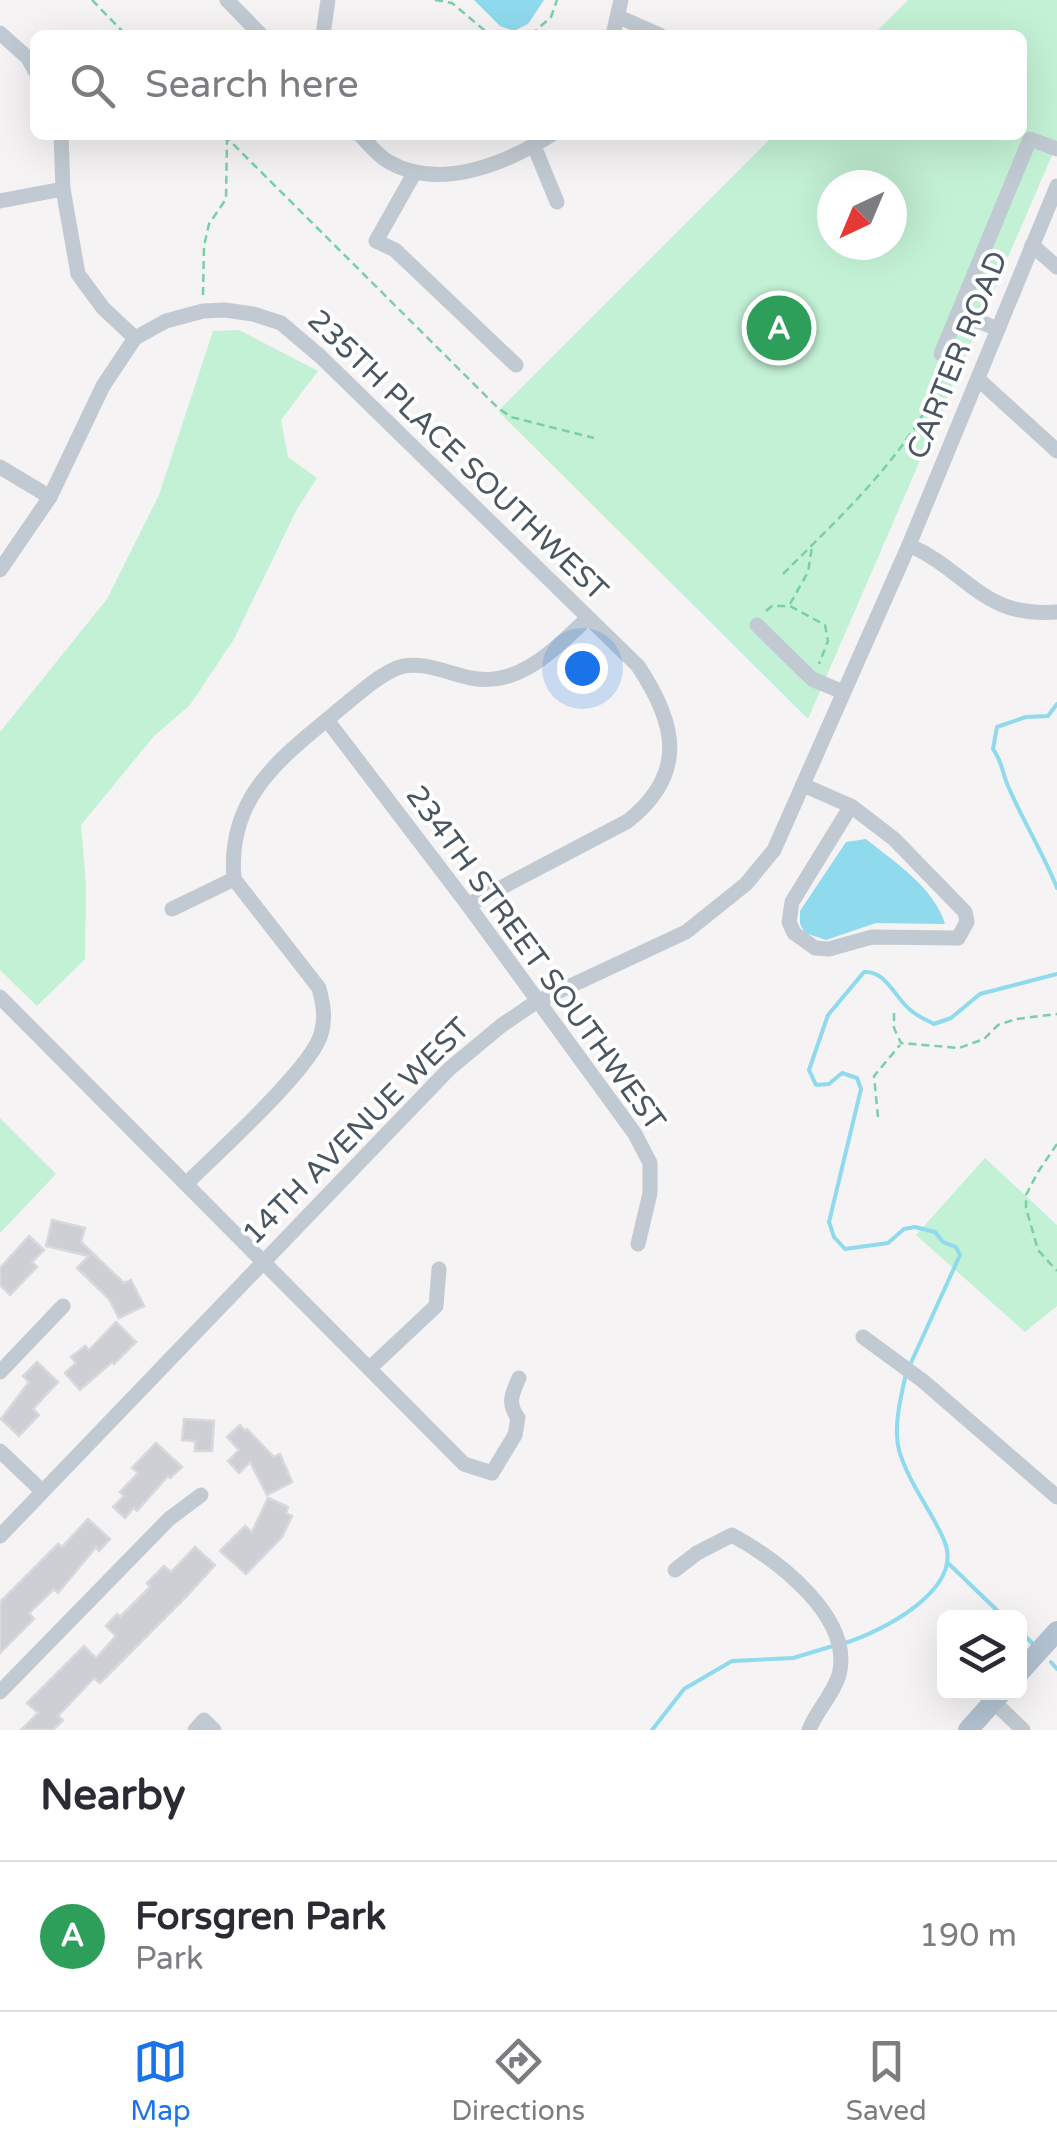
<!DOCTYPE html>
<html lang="en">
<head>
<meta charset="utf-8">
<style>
	:root { --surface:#fff; --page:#f2f2f3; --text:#2b2b33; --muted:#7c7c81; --line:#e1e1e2; --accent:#1a73e8 }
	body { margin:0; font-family:"Varela Round",sans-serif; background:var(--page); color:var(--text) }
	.controls { position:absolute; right:30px; bottom:30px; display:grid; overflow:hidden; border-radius:15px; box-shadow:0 10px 40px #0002 }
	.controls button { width:90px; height:90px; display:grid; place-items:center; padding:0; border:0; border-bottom:2px solid var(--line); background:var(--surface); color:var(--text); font:50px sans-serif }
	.compass { position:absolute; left:817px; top:170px; width:90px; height:90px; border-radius:50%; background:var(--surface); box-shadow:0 10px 40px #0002; rotate:224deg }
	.you { position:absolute; left:582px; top:668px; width:35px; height:35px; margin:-25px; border:8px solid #fff; border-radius:50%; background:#1a73e8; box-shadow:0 0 0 15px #1a73e833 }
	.badge { display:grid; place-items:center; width:65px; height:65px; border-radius:50%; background:var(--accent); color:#fff; font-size:32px; font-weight:700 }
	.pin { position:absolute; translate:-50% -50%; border:5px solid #fff; box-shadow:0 2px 10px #0006 }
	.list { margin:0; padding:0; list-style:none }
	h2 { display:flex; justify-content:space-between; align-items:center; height:130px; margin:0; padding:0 40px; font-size:42px }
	h2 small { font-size:32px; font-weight:400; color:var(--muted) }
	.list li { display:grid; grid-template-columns:65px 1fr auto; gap:30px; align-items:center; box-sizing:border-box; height:150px; padding:0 40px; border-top:2px solid var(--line) }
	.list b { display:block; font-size:38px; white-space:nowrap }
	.list p { margin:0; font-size:32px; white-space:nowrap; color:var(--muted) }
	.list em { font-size:32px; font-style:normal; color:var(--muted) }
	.icon { flex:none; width:55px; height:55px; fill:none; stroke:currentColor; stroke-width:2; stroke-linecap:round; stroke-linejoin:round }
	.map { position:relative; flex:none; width:1057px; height:1730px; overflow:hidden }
	.search { position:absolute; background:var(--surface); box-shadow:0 10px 40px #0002; left:30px; right:30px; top:30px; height:110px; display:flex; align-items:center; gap:25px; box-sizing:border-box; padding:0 35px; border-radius:15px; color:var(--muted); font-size:38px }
	.sheet { height:280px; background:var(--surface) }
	nav { display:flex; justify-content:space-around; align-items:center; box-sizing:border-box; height:140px; border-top:2px solid var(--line); background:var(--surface); font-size:28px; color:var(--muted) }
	nav a { display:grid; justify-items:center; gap:5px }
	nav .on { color:var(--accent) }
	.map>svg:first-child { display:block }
</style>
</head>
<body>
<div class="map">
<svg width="1057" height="1730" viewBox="0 0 1057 1730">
	<rect width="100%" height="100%" fill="#f5f3f3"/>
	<!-- green -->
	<g fill="#c3f1d5" fill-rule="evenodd">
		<path d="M908,0H1057V144L808,719L498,411L774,135H1022V35H873ZM832,185H892V245H832Z"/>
		<polygon points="239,330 318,371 281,420 288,457 317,478 297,509 234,639 190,705 154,736 81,825 86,885 85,959 37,1006 0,970 0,732 107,599 159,495 213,331"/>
		<polygon points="0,1118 56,1174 0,1233"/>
		<polygon points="985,1158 1057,1225 1057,1306 1025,1332 916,1235"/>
	</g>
	<!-- water -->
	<g fill="#90daee">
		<polygon points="474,0 544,0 528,24 514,31 500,26"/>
		<path d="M866,839C893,861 935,888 945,924L876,923L826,940L805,933L800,924V911L846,842Z"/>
	</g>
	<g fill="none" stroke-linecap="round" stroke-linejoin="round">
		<!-- stream -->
		<g stroke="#90daee" stroke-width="4">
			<path d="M1057,704L1048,716L1026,717L997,727L993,749C1002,761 1002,772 1008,786C1023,821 1043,853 1057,888"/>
			<path d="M910,1365L960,1255L956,1247L943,1242L935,1232L915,1227L904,1229L888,1243L845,1249L834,1237L829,1222L861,1089L857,1078L842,1073L829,1084L816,1085L809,1070L828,1015L864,972C887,970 896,1001 913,1012C919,1017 927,1020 934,1024L951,1018L980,994L1057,974"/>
			<polyline points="949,1564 1005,1618"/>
			<polyline points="1020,1631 1033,1644"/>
			<path d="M842,1644C879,1633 966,1590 944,1540C931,1510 908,1482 899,1450C893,1427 901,1396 906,1374"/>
			<polyline points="1051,1662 1057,1669"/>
			<polyline points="652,1730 684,1689 732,1661 793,1658 833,1646"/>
		</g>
	</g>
	<!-- building -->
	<g fill="#cdcfd5" stroke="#d7d9de" stroke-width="2.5">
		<polygon points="52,1220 85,1228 81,1242 124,1283 131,1280 144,1306 119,1318 109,1299 77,1268 89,1256 46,1246"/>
		<polygon points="29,1236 44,1250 32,1262 37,1267 10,1295 0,1285 0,1268"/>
		<polygon points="116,1322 136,1342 114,1364 112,1362 80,1390 65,1373 76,1363 71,1357 85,1346 89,1350"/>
		<polygon points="37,1362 58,1382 33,1409 39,1415 19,1436 1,1419 29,1382 23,1376"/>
		<polygon points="184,1419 214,1421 212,1451 195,1451 195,1441 182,1440"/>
		<polygon points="240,1425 245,1431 247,1429 274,1457 280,1454 292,1482 267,1495 250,1462 239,1473 228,1461 239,1450 227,1437"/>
		<polygon points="156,1443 182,1467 170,1478 168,1476 137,1511 134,1508 125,1518 113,1507 124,1496 120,1492 138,1473 132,1468"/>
		<polygon points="268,1498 288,1507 286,1513 292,1516 282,1537 246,1574 220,1551 245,1526 252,1532"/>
		<polygon points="88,1519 110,1539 99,1551 96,1547 58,1593 54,1589 29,1613 34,1619 0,1653 0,1602 58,1544 62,1547"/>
		<polygon points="195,1547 215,1565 186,1597 100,1683 94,1678 58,1716 63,1720 53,1730 21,1730 38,1713 27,1703 84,1646 96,1658 116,1636 106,1626 117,1614 120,1617 150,1587 147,1583 164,1566 171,1572"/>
	</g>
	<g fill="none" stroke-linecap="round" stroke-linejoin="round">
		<!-- path -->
		<g stroke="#7ad0a6" stroke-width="2.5" stroke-dasharray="8 5" stroke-linecap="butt">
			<polyline points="92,0 126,35"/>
			<polyline points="435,0 452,3 490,35"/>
			<polyline points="531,35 551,17 557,0"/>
			<polyline points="224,135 498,408 511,417 594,438"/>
			<polyline points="203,295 204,246 209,224 226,199 227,139"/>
			<path d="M783,574C844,513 912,451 946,370"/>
			<polyline points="790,604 808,572 812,547"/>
			<polyline points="766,611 772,606 790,606 825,625 828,641 819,664"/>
			<polyline points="894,1013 894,1028 901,1043 959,1048 984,1039 998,1025 1016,1019 1057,1014"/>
			<polyline points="878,1117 874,1076 900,1045"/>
			<polyline points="1057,1144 1038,1172 1026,1195 1026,1208 1038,1250 1057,1271"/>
		</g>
		<!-- minor -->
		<g stroke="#c1cad2" stroke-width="15">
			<polyline points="227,0 261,35"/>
			<polyline points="619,17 660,35"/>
			<polyline points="0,33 28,58 35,71"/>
			<polyline points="323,35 328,0"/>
			<polyline points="613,35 621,0"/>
			<polyline points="61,135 63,189 78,274 103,308 135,338"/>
			<path d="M360,135C369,144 378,156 389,162C440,191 505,164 551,135"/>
			<polyline points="534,146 557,202"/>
			<polyline points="415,172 376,241 395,250 516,365"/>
			<polyline points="0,201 63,189"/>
			<polyline points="1032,245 1057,267"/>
			<polyline points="998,329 958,313 1030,139 1057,149"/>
			<polyline points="941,354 958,313"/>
			<polyline points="978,379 1057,451"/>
			<polyline points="0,467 50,497"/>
			<path d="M909,545C969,572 982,618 1057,612"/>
			<path d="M0,570L50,497L103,386L135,338L166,321L203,311L225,310L253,314L281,323L321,357L638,666C676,723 688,773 628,821L468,905"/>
			<polyline points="757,625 812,679 843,692"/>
			<polyline points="327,720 468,905 635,1134 650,1163 650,1193 638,1244"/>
			<polyline points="803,785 851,806 894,839 965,912 967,922 958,938 872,937 829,949 815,948 794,933 789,922 792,902 851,806"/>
			<path d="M234,879C227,798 278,760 335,713C354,698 374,678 397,668C420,659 449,674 471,678C520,688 556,647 588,618"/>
			<polyline points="172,909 234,879"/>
			<path d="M0,997L464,1464L492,1473L515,1435L518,1418C507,1403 512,1394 519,1378"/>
			<path d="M186,1184C215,1155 312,1068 321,1034C326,1018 323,1004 319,988L234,879"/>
			<polyline points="863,1337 923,1381 1057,1497"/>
			<polyline points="370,1368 436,1306 439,1269"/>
			<polyline points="0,1372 63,1306"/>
			<polyline points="0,1451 42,1491"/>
			<polyline points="0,1536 449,1069 502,1025 536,1002 686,932 746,884 774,850 909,545 1057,186"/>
			<path d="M675,1570L697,1553L732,1535C776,1559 854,1617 839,1675C833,1695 816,1711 809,1730"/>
			<polyline points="0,1692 169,1519 201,1495"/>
			<polyline points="994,1702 1023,1730"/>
			<polyline points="195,1730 204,1720 214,1730"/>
		</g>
		<!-- major -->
		<g stroke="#b3c2d1" stroke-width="20">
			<polyline points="1020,1672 1057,1631"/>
			<polyline points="968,1730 1002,1692"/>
		</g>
	</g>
	<g text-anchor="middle" stroke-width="8" stroke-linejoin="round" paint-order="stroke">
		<!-- street labels -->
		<g font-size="30" fill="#4a5661" stroke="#fff">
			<text transform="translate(957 355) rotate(-68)" y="10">CARTER ROAD</text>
			<text transform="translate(458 455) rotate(44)" y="10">235TH PLACE SOUTHWEST</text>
			<text transform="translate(536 958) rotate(54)" y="10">234TH STREET SOUTHWEST</text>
			<text transform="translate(356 1131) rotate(-45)" y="10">14TH AVENUE WEST</text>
		</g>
	</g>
</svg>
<div class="controls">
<button><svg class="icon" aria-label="layers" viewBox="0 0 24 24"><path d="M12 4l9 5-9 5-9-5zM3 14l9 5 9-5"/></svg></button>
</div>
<svg class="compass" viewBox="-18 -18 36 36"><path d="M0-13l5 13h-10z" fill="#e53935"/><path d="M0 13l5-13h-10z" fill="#7c7c81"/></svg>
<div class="you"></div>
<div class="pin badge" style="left:779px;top:328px;background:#2e9e5b">A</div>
<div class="search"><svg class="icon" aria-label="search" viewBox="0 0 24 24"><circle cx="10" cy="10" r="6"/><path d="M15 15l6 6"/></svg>Search here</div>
</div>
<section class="sheet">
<h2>Nearby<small></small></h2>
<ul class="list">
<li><span class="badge" style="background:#2e9e5b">A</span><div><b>Forsgren Park</b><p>Park</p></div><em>190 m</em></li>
</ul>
</section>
<nav>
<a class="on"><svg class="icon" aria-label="map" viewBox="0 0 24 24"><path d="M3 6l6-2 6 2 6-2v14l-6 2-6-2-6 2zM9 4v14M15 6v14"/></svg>Map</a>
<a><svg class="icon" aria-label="directions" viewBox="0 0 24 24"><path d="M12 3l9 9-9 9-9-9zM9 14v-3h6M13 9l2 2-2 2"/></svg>Directions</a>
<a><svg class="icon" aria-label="saved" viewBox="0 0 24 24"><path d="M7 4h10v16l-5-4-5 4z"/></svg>Saved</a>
</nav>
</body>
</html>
